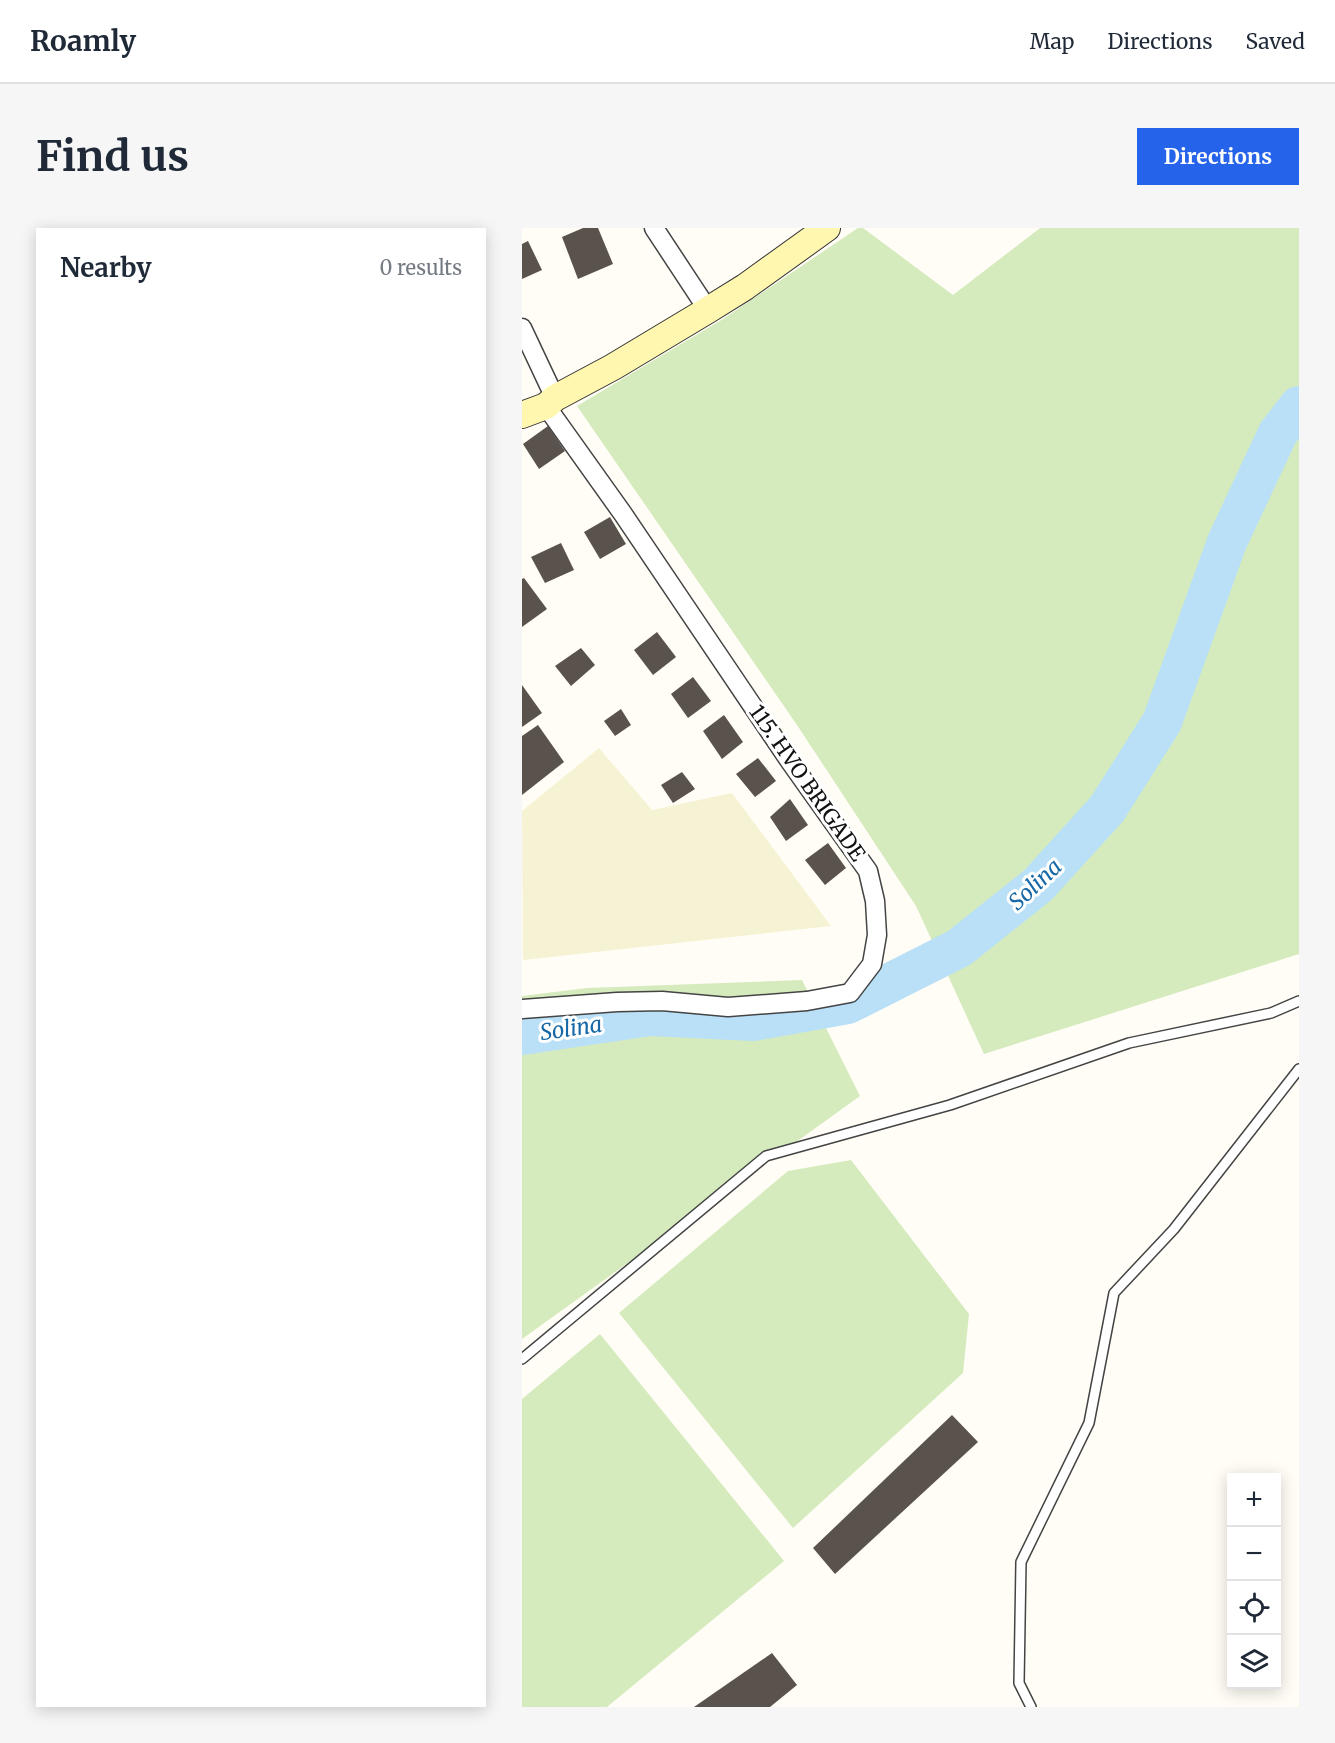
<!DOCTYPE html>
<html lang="en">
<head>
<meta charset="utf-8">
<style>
	:root { --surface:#fff; --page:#f6f6f7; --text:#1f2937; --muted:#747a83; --line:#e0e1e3; --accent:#2563eb }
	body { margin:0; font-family:Merriweather,serif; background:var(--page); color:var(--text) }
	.controls { position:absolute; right:18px; bottom:18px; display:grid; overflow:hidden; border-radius:0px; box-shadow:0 3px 15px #0003 }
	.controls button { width:54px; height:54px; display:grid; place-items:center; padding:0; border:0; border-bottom:2px solid var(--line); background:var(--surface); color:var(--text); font:30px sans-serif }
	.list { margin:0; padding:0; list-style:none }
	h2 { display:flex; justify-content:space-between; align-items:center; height:78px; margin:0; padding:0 24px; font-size:26px }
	h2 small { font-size:20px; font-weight:400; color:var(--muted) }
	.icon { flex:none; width:33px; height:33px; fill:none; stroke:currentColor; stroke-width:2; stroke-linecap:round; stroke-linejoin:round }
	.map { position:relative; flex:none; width:777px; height:1479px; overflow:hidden; border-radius:0px }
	header { display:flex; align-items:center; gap:36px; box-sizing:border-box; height:84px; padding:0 30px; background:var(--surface); border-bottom:2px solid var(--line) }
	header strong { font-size:28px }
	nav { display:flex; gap:33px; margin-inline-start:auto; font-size:21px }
	.intro { display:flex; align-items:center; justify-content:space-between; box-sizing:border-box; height:144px; padding:0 36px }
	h1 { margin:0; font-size:42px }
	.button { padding:15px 27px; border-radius:0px; background:var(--accent); color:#fff; font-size:21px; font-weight:700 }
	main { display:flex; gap:36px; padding:0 36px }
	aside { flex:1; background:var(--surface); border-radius:0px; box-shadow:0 3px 15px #0003 }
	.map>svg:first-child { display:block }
</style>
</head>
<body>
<header>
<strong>Roamly</strong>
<nav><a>Map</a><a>Directions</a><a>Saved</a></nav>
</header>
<div class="intro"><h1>Find us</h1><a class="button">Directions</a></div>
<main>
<aside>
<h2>Nearby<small>0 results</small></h2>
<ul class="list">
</ul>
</aside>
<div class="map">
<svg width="777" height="1479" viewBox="0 0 777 1479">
	<rect width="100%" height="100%" fill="#fffdf5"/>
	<!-- farmland -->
	<polygon fill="#f6f3d4" points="77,520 130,582 210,565 309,698 1,732 0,583"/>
	<!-- green -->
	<g fill="#d5ebbd">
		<polygon points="336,0 341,0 431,67 518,0 777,0 777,726 462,826 394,678 275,497 55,178 201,91"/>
		<polygon points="280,752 338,868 0,1111 0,768 65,760"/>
		<polygon points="329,932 447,1086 441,1145 271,1300 97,1085 266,943"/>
		<polygon points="78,1106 262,1333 85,1479 0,1479 0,1171"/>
	</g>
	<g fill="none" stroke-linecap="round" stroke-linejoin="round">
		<!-- river -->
		<polyline stroke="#b9e0f7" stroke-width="40" points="0,807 128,788 231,793 326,776 437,720 516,657 585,581 640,494 705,314 756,205 777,178"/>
	</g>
	<!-- building -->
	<g fill="#5a524d">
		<polygon points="61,0 76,0 91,36 56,51 40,9"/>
		<polygon points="6,13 20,42 0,51 0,16"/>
		<polygon points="26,198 43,223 17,241 1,216"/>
		<polygon points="88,289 104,316 78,331 62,304"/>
		<polygon points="39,315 52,342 23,355 9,329"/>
		<polygon points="2,350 25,381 0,399 0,351"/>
		<polygon points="135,404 154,429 131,447 112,422"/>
		<polygon points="59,420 73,437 49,458 33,438"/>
		<polygon points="171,449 189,473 166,490 149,466"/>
		<polygon points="0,457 20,485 0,499"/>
		<polygon points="99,481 109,497 93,508 82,493"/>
		<polygon points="202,487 221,514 200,531 181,503"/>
		<polygon points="16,497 42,534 0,567 0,508"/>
		<polygon points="236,530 254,553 233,569 214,546"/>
		<polygon points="160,544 173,561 151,575 139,557"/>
		<polygon points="268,571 286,597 264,613 248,589"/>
		<polygon points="306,615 324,640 303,657 283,632"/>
		<polygon points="430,1187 456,1214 313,1346 291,1320"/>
		<polygon points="250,1425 275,1457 248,1479 172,1479"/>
	</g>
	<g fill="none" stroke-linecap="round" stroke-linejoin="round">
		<!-- lane casing -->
		<g stroke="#444" stroke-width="12">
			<g id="lane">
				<polyline points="0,1131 244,928 428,877 607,815 749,785 777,773"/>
				<polyline points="509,1479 497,1455 499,1334 567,1195 592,1065 652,1001 777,841"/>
			</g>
		</g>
		<!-- street casing -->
		<g stroke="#444" stroke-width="21">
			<g id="street">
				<polyline points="132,0 186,82"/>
				<polyline points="0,100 33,170"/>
				<polyline points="0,781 95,774 140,773 206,779 285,773 328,765 350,736 355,707 353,673 346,643 267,532 101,286 24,178"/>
			</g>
		</g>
		<!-- secondary casing -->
		<g stroke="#333" stroke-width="28">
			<polyline id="secondary" points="0,187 24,178 33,170 91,139 186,82 223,59 305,0"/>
		</g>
		<!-- lane -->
		<use href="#lane" stroke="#fff" stroke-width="9"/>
		<!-- street -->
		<use href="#street" stroke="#fff" stroke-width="18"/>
		<!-- secondary -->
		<use href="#secondary" stroke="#fff6b0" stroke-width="26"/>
	</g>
	<g text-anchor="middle" stroke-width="6" stroke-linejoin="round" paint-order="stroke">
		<!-- street labels -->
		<g font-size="21" fill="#111" stroke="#fff">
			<text transform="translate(285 555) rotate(55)" y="7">115. HVO BRIGADE</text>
		</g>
		<!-- water labels -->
		<g font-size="22" font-style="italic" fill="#1768a6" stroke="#fff">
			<text transform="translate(513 656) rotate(-43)" y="8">Solina</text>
			<text transform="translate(49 800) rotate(-8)" y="8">Solina</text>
		</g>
	</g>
</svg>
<div class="controls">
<button>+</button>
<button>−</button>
<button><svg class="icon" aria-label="locate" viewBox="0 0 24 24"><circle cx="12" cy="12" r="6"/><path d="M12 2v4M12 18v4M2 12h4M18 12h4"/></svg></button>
<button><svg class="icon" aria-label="layers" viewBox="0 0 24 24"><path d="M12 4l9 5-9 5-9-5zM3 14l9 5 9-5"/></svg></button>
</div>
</div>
</main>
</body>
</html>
